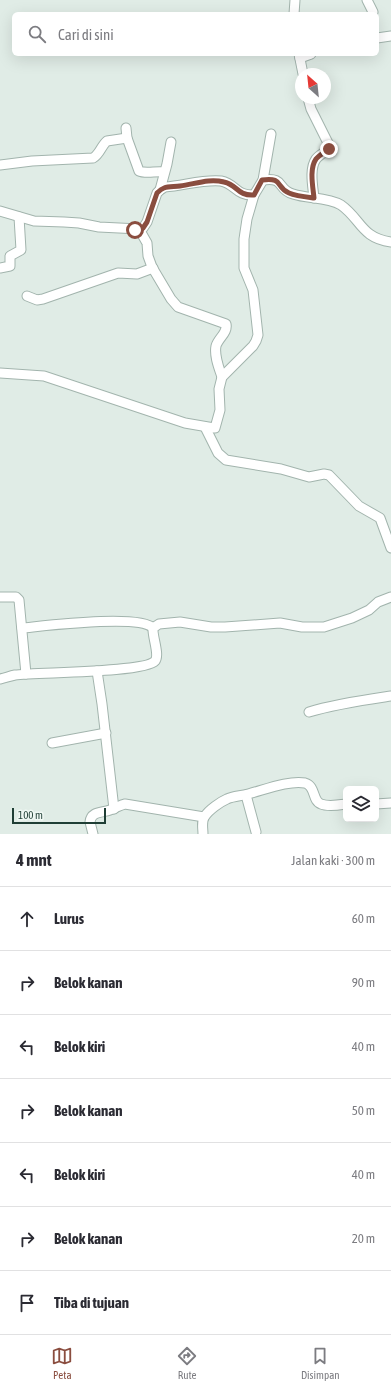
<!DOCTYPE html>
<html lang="id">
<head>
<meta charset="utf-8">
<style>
	:root { --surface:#fff; --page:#f7f7f7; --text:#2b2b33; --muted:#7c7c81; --line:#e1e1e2; --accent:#8a4d3f }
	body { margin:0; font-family:"Asap Condensed",sans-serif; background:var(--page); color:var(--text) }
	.controls { position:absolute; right:12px; bottom:12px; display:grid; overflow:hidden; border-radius:6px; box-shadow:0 4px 16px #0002 }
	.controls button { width:36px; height:36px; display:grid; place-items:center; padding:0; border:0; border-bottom:1px solid var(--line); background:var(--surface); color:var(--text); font:20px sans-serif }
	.compass { position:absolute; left:295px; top:68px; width:36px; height:36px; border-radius:50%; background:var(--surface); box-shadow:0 4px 16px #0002; rotate:333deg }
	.scale { position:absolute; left:12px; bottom:10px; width:94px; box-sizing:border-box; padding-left:4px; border:2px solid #1f3e35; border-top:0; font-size:11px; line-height:14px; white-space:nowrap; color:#1f3e35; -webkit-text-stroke:3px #f0f8f4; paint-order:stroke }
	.stop { position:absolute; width:12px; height:12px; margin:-9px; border:3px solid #8a4d3f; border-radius:50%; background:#fff }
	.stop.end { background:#8a4d3f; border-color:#fff; box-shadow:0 1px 4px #0008 }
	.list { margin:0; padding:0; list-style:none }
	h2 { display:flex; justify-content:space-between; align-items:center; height:52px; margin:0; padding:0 16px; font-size:17px }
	h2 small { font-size:13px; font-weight:400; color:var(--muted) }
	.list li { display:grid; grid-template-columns:26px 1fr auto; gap:12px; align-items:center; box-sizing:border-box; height:64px; padding:0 16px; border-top:1px solid var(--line) }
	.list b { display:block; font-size:15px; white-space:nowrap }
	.list em { font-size:13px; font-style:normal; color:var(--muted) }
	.icon { flex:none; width:22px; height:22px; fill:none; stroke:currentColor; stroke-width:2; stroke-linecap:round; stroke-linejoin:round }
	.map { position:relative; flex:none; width:391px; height:834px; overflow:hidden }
	.search { position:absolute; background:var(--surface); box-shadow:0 4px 16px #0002; left:12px; right:12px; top:12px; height:44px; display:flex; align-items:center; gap:10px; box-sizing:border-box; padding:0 14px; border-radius:6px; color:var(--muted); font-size:15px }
	.sheet { height:500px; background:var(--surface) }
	nav { display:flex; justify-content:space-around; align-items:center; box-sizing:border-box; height:56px; border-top:1px solid var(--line); background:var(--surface); font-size:11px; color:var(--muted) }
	nav a { display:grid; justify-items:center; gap:2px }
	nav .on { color:var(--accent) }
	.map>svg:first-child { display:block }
</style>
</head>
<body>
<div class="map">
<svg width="391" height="834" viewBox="0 0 391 834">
	<rect width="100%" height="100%" fill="#e0ece6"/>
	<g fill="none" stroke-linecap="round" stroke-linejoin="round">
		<!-- minor casing -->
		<g stroke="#a2b4ad" stroke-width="11">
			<g id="minor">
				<polyline points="367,0 373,12"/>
				<polyline points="294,14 295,0"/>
				<polyline points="377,38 391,36"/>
				<polyline points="299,54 303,74"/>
				<polyline points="300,58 311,54"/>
				<path d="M308,98L311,109L330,147L329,149C325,152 319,155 316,159C309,169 313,187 314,198"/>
				<path d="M126,128L127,138L139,171C145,174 156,171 164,172"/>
				<path d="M0,165L32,161L93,158C100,154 101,146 107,141L127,138"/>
				<path d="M263,180C286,177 276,189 293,194C308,199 327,197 341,205C361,219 361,238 391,242"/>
				<polyline points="160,190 167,164 171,142"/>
				<path d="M0,211L34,221L64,222L79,223L99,227L139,229L143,228L147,222L157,193L160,190L165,187C183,186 203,179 221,181C236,184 236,196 254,195"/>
				<path d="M139,229L147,243L148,256L152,267L171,299L178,307L226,324C228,333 218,338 216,346C214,356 219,368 222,377"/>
				<polyline points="0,268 10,266 10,256 21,250 19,217"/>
				<polyline points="27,296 37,300 43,299 118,273 137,274 153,268"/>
				<polyline points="0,373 44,376 185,423 214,428 215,428 220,410 219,389 222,377 253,346 256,341 258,335 253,290 244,268 244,239 247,219 254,195 263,180 271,134"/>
				<polyline points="205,427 218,453 226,460 281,469 309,477 324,474 329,475 359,506 380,518 391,548"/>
				<polyline points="0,597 16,597 19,600 26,674"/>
				<path d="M22,628C44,626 139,614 153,628"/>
				<polyline points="97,671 102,704 114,809"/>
				<path d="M0,679C5,678 10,676 15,675C36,672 144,673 155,661C160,655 152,636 153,628L159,624L180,622L211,627H225L280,623L302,627H324L352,618L369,610L378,602L391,597"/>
				<path d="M309,712C335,704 364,700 391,696"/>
				<polyline points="52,743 106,733"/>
				<polyline points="246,795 256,832"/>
				<polyline points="376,804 391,803"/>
				<path d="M93,834L90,822C91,811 102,813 110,810C116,808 120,805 125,804L204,817"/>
				<path d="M203,834C203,828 201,821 205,816C209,810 220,802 227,799C233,796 241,796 248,794C264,790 289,780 305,783C316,786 312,801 321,804C328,807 339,805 346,804"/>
			</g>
		</g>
		<!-- minor -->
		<use href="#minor" stroke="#fff" stroke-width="9"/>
	</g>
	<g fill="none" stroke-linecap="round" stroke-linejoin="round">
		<!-- route -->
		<path stroke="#8a4d3f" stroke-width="5" d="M135,230L143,228L147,222L157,193C159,191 161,189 164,188C169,186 175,187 180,186C195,184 209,178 224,182C238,185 237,196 254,195L262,180C284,177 275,187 289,193C296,196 306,197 314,198C313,187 309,169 316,159C319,155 325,152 329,149"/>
	</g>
</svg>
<div class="controls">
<button><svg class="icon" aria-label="layers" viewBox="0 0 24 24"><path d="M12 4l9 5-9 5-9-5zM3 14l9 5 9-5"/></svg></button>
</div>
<svg class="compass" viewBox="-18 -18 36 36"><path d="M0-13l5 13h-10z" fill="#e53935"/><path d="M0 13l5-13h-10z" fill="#7c7c81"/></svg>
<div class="scale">100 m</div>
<div class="stop" style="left:135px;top:230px"></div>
<div class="stop end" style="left:329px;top:149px"></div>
<div class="search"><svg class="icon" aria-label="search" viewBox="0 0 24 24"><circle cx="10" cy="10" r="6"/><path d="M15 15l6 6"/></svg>Cari di sini</div>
</div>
<section class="sheet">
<h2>4 mnt<small>Jalan kaki · 300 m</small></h2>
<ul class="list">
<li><svg class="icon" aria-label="ahead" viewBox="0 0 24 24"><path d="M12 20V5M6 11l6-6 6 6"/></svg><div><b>Lurus</b></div><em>60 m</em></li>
<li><svg class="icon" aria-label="right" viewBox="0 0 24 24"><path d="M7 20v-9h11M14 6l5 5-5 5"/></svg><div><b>Belok kanan</b></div><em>90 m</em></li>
<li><svg class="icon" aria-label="left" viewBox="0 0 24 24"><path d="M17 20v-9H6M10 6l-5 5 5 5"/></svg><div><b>Belok kiri</b></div><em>40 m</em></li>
<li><svg class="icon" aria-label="right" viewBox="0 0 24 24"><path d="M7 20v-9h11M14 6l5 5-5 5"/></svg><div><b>Belok kanan</b></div><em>50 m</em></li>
<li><svg class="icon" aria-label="left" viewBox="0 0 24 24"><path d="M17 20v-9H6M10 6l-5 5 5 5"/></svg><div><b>Belok kiri</b></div><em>40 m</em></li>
<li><svg class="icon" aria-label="right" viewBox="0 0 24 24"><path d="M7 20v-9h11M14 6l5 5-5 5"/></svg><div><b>Belok kanan</b></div><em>20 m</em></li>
<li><svg class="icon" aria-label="arrive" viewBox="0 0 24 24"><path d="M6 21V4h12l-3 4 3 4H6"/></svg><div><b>Tiba di tujuan</b></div></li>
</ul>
</section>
<nav>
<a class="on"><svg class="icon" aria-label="map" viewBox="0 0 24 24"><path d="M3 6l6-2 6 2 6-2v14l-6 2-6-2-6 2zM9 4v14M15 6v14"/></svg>Peta</a>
<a><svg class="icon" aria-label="directions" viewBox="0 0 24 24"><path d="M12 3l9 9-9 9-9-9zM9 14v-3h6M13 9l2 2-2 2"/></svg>Rute</a>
<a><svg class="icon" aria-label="saved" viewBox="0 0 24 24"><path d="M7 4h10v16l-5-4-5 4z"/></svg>Disimpan</a>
</nav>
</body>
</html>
